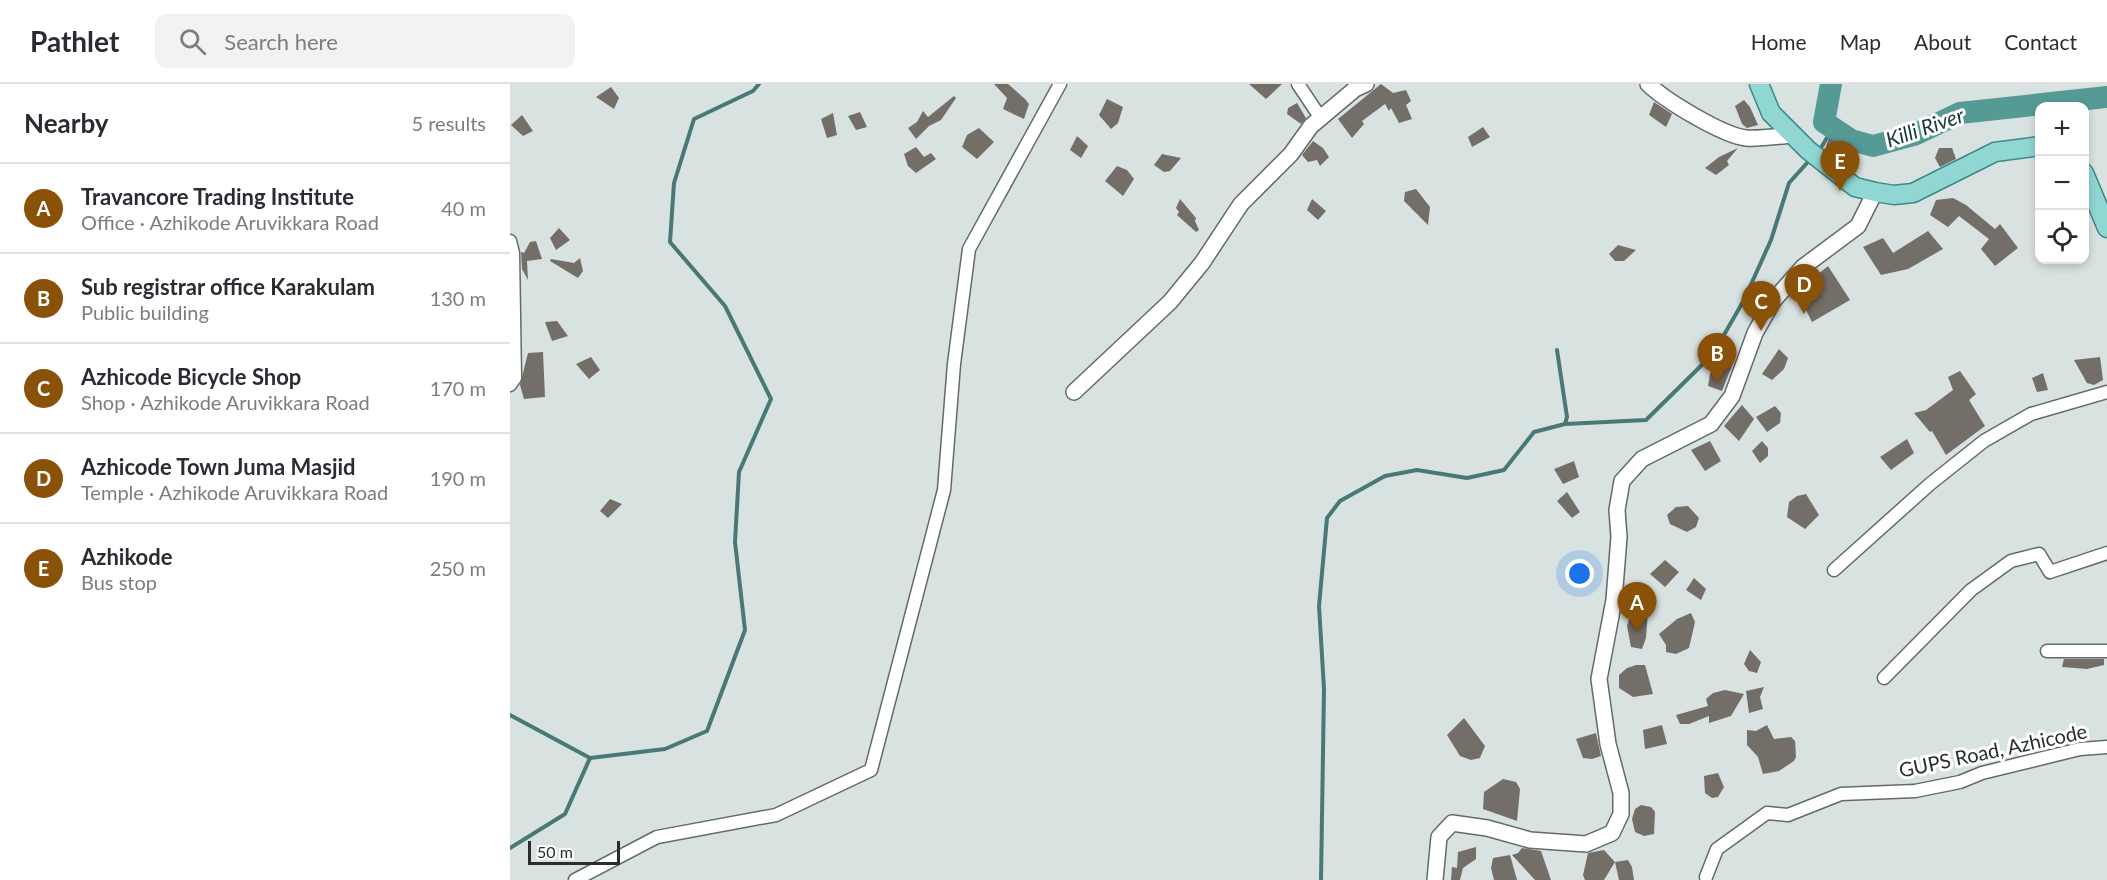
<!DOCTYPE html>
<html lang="en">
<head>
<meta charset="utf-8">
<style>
	:root { --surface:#fff; --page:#f2f2f3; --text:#2b2b33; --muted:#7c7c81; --line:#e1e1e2; --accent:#8a5109 }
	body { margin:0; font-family:Lato,sans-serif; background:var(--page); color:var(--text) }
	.controls { position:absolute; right:18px; top:18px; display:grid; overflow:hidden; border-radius:12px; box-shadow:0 3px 9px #0003 }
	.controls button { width:54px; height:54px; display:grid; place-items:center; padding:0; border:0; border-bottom:2px solid var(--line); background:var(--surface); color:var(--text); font:30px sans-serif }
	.scale { position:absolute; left:18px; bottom:15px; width:92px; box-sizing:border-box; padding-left:6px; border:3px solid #292d2d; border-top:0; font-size:16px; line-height:21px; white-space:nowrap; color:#292d2d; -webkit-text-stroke:4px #fff; paint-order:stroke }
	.you { position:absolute; left:1070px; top:490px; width:21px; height:21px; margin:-15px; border:4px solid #fff; border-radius:50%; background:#1a73e8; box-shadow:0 0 0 9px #1a73e833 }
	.badge { display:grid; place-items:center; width:39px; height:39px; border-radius:50%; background:var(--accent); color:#fff; font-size:20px; font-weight:700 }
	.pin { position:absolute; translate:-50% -50px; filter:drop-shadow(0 2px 3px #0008) }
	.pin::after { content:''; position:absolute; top:32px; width:21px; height:18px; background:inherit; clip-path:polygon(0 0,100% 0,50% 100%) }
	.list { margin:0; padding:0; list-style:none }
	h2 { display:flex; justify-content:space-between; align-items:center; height:78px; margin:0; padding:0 24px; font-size:26px }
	h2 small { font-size:20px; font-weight:400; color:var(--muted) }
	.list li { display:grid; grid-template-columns:39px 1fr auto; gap:18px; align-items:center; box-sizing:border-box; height:90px; padding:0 24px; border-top:2px solid var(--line) }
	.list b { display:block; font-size:22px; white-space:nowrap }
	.list p { margin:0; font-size:20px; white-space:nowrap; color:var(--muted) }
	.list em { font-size:20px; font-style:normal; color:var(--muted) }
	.icon { flex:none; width:33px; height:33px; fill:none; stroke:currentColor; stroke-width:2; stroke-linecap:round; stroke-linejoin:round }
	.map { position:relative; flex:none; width:1597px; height:796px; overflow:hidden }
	header { display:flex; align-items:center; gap:36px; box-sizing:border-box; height:84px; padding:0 30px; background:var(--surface); border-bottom:2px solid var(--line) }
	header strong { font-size:28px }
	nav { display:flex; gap:33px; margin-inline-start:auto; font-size:21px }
	.search { width:420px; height:54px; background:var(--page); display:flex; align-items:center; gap:15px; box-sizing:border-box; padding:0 21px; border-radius:12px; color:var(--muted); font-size:22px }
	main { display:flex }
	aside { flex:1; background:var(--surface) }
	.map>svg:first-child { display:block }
</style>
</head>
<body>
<header>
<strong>Pathlet</strong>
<div class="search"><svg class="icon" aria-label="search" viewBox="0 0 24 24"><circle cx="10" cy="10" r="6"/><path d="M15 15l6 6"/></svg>Search here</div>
<nav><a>Home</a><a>Map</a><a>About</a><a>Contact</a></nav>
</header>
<main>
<aside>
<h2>Nearby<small>5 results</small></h2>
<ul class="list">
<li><span class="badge">A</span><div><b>Travancore Trading Institute</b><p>Office · Azhikode Aruvikkara Road</p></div><em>40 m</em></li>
<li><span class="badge">B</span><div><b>Sub registrar office Karakulam</b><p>Public building</p></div><em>130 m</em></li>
<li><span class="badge">C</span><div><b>Azhicode Bicycle Shop</b><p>Shop · Azhikode Aruvikkara Road</p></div><em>170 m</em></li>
<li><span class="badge">D</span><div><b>Azhicode Town Juma Masjid</b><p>Temple · Azhikode Aruvikkara Road</p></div><em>190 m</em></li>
<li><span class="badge">E</span><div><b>Azhikode</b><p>Bus stop</p></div><em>250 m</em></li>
</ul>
</aside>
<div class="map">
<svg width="1597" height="796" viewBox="0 0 1597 796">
	<rect width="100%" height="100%" fill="#d8e2e1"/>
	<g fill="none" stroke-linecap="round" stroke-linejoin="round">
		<!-- stream -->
		<g stroke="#487976" stroke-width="4">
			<polyline points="1312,62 1318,52 1336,53"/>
			<polyline points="1047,266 1057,333 1055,340 1136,336 1203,270 1234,216 1261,156 1279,99 1297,79"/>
			<polyline points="0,631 80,674 155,665 197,647 235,546 225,458 229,388 261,315 215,222 160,158 164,99 184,35 243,7 249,0"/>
			<polyline points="0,764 55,730 80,674"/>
			<polyline points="811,796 814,605 809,522 817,434 830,417 875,392 907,386 957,394 994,386 1024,348 1055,340"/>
		</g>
		<!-- river -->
		<polyline stroke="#569a96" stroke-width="22" points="1321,0 1314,38 1341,56 1363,62 1404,51 1450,29 1597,13"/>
	</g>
	<!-- building -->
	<g fill="#746e69">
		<polygon points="484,0 498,0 515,15 519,20 514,35 493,25 497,14"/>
		<polygon points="739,0 772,0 756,15"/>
		<polygon points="871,0 883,9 896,6 901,17 896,21 902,35 889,39 881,24 879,27 875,20 852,37 854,40 842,54 828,35"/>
		<polygon points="101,3 109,14 104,25 86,13"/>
		<polygon points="444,12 446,14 431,36 419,42 406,55 398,44 407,38 413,27 418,33"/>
		<polygon points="597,15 613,23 608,39 601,45 589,31"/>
		<polygon points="1234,16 1240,23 1248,41 1237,44 1232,40 1225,22"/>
		<polygon points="1144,18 1162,30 1156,43 1139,31"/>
		<polygon points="787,19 796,34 791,40 777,30 778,24"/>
		<polygon points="350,28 357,43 346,46 338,32"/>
		<polygon points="323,29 327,51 317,54 311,35"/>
		<polygon points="12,31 23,47 13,52 1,41"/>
		<polygon points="973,43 980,53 962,63 958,53"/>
		<polygon points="469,44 484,58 467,75 452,63 457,51"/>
		<polygon points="567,52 578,62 571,74 560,66"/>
		<polygon points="1319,54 1346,66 1344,77 1325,70 1316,62"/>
		<polygon points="803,57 813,64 819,73 810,82 807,76 798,78 792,71"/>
		<polygon points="406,63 414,73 421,69 426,75 406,89 398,82 394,70"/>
		<polygon points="1228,64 1217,77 1219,81 1206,91 1195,84 1209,73"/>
		<polygon points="1429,64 1442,64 1446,75 1430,83 1425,74"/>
		<polygon points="652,70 671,74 660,87 654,88 644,81"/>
		<polygon points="607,82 617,86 624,95 613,112 595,97"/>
		<polygon points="906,105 920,123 918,141 894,117 895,108"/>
		<polygon points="1443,114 1456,121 1485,145 1490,140 1508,164 1485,182 1471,165 1479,155 1449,132 1438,143 1420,131 1426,116"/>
		<polygon points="670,115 686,134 685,137 689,146 686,148 667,131 669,128 666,124"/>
		<polygon points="802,115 816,127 808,136 797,126"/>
		<polygon points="49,144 60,156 46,166 40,154"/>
		<polygon points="1418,147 1433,165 1398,185 1371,191 1353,163 1373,154 1383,169"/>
		<polygon points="26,157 32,175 17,177 18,196 12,185 11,168 14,169 20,158"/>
		<polygon points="1108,161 1126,166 1114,177 1105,177 1099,170"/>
		<polygon points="70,174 73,187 68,194 40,177 41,175 64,179"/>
		<polygon points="1318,182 1340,216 1302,238 1287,208"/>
		<polygon points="47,237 58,252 42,257 35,238"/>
		<polygon points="1269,265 1278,274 1274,285 1262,296 1252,290"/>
		<polygon points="33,268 35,313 14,315 10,301 18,269"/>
		<polygon points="1211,272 1224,277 1212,307 1198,302 1200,290"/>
		<polygon points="81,273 90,286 79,295 66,280"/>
		<polygon points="1590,273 1593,296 1584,301 1577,299 1564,276"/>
		<polygon points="1450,287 1466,310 1459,316 1475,342 1436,371 1422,347 1420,348 1404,329 1416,326 1443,306 1438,293"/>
		<polygon points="1533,289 1538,306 1527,308 1522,294"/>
		<polygon points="1232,321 1244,335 1229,357 1214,342"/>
		<polygon points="1265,322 1271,329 1270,339 1257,348 1246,333"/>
		<polygon points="1397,355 1404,369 1381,386 1370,373"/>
		<polygon points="1200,357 1211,377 1195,387 1181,366"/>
		<polygon points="1252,357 1258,364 1258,372 1250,379 1242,367"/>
		<polygon points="1064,377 1069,393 1053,400 1044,385"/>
		<polygon points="1057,408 1070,428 1062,434 1047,417"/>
		<polygon points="1296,410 1309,431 1295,445 1277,433 1279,418 1287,412"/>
		<polygon points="100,415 112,420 98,434 90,427"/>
		<polygon points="1178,422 1189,434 1186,443 1177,448 1160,440 1157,431 1166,423"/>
		<polygon points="1155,476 1169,488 1155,503 1140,490"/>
		<polygon points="1184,494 1196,505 1191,516 1176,506"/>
		<polygon points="1130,525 1138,527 1136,554 1132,565 1121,563 1117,542 1121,529"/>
		<polygon points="1181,529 1185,538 1179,564 1166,570 1156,568 1156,561 1149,550 1167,535"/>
		<polygon points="1240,566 1251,578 1247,589 1239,587 1234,580"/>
		<polygon points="1554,575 1594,575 1594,581 1577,585 1552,583"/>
		<polygon points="1126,581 1135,581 1143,610 1123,613 1109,604 1109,591 1117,584"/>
		<polygon points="1254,603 1250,613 1253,625 1239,629 1236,607"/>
		<polygon points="1215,606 1234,610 1221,632 1199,639 1199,632 1179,640 1170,640 1166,631 1198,622 1196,615 1203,609"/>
		<polygon points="954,634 975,662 970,674 961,676 950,672 937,651"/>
		<polygon points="1152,641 1157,660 1135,665 1133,646"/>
		<polygon points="1257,641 1264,655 1281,653 1285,657 1286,673 1284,677 1269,687 1253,690 1248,673 1237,661 1237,646 1246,647"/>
		<polygon points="1086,649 1091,672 1082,675 1073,674 1066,655"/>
		<polygon points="1208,689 1214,703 1208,713 1202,714 1195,709 1194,692"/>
		<polygon points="993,695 1006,698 1010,705 1007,737 973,725 974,708"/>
		<polygon points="1131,721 1141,723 1145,728 1144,750 1134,752 1125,748 1122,735 1125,725"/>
		<polygon points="966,763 966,775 953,784 950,796 941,796 942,783 947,784 948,768"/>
		<polygon points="1012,764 1031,767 1041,796 1025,796 1002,771 1008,769"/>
		<polygon points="1094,766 1105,778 1094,796 1075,796 1073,791 1078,769"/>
		<polygon points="1000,771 1007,796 984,796 981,784 983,774"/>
		<polygon points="1118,776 1122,783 1124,796 1109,796 1105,778"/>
	</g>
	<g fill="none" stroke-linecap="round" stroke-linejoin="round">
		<!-- minor casing -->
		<g stroke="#626b6a" stroke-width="15">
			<g id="minor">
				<polyline points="788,0 810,33"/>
				<polyline points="0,157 3,169 5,294 0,301"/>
				<polyline points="1324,486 1420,400 1474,357 1521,330 1597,308"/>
				<polyline points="1537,567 1597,567"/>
				<polyline points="1374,594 1461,506 1501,477 1529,470 1540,488 1597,469"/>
				<polyline points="1196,793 1207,765 1257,729 1278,731 1331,710 1405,707 1450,698 1472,689 1570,665 1597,663"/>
				<polyline points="65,796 147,753 266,731 361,686 434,406 444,280 459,165 550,0"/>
			</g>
		</g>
		<!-- tertiary casing -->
		<g stroke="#626b6a" stroke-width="18">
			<g id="tertiary">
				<path d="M1138,0C1156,17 1212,51 1236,54C1251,55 1268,52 1283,51"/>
				<polyline points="564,308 660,218 692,179 731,120 781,70 801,42 845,5 856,0"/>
				<polyline points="925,796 929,753 942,739 977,744 1020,756 1076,760 1102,749 1111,730 1111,709 1098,660 1089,595 1104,516 1109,453 1107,426 1112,397 1132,375 1201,340 1222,312 1245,249 1263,217 1293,183 1348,142 1365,108"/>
			</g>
		</g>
		<!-- primary casing -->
		<g stroke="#3c8985" stroke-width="21">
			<g id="primary">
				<polyline points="1249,0 1261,29 1298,66 1345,103 1365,108 1384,111 1403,109 1485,68 1530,62"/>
				<polyline points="1574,89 1597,144"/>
			</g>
		</g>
		<!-- minor -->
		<use href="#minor" stroke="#fff" stroke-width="12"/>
		<!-- tertiary -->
		<use href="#tertiary" stroke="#fff" stroke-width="15"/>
		<!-- primary -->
		<use href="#primary" stroke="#90d6d3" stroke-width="18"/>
	</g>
	<g text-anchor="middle" stroke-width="6" stroke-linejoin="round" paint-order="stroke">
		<!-- street labels -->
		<g font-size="20" fill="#292d2d" stroke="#fff">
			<text transform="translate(1483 667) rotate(-12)" y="7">GUPS Road, Azhicode</text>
		</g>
		<!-- water labels -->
		<g font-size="21" font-style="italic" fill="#163937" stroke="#fff">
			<text transform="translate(1415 44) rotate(-19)" y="7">Killi River</text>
		</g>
	</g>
</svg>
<div class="controls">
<button>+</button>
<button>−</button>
<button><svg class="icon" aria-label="locate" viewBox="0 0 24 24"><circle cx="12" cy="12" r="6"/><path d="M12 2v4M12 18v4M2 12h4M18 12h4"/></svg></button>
</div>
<div class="scale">50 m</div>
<div class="you"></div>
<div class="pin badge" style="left:1127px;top:548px">A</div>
<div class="pin badge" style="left:1207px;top:299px">B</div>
<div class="pin badge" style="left:1251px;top:247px">C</div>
<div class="pin badge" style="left:1294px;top:230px">D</div>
<div class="pin badge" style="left:1330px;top:107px">E</div>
</div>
</main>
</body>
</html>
